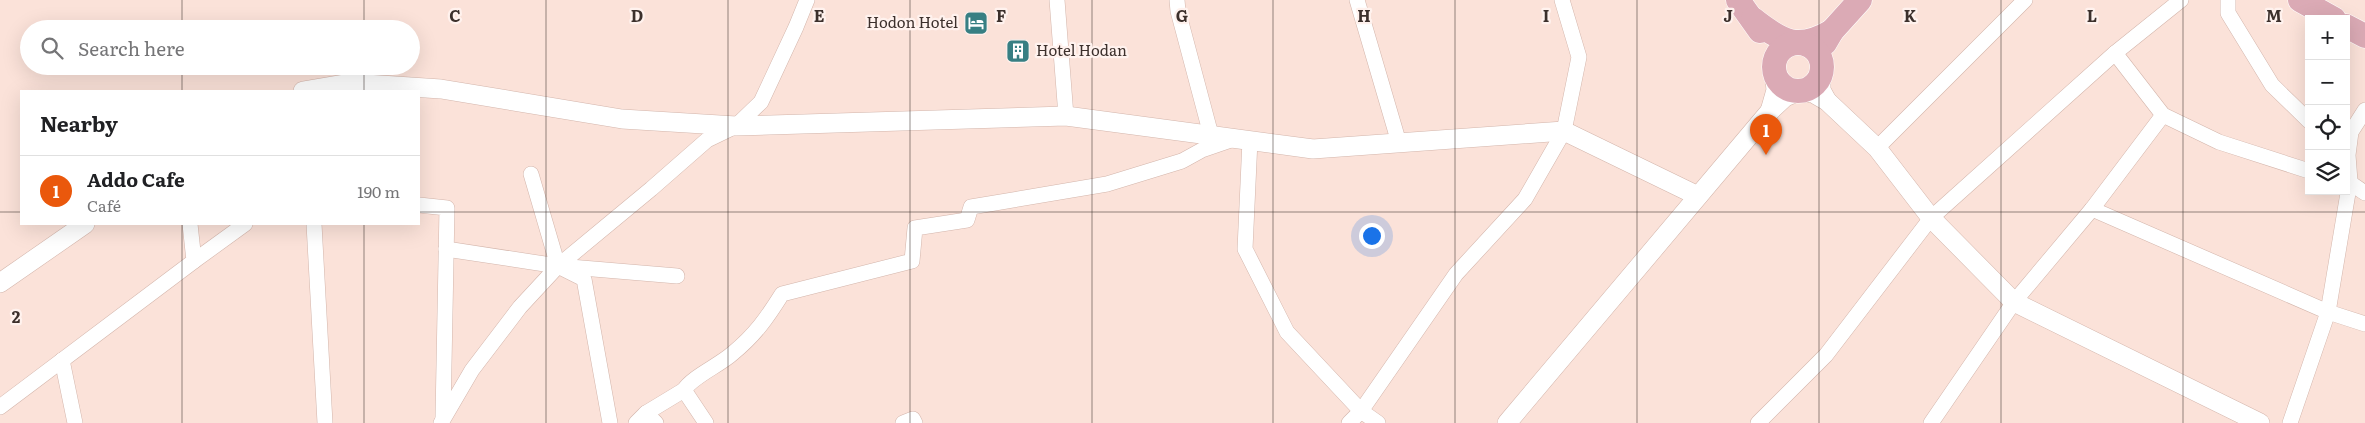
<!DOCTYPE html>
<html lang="en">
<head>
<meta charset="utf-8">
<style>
	:root { --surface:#fff; --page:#f2f2f2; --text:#202124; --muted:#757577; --line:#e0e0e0; --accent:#ea580c }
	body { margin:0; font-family:Literata,serif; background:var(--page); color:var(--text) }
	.controls { position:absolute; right:15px; top:15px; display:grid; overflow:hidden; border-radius:0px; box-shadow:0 5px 20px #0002 }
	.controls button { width:45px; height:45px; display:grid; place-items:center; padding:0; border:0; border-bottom:1px solid var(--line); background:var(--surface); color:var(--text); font:25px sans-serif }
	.you { position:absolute; left:1371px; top:235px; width:18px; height:18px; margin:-12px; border:4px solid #fff; border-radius:50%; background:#1a73e8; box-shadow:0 0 0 8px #1a73e833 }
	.badge { display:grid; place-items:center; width:32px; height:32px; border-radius:50%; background:var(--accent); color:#fff; font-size:16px; font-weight:700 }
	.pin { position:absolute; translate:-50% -41px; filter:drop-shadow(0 1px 2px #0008) }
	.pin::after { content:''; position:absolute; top:26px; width:18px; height:15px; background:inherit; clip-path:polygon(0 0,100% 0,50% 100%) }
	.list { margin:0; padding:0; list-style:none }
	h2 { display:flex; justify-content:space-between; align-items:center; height:65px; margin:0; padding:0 20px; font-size:21px }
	h2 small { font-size:16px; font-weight:400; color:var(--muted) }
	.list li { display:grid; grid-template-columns:32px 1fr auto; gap:15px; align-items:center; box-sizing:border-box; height:70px; padding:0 20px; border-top:1px solid var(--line) }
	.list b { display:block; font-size:19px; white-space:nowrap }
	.list p { margin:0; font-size:16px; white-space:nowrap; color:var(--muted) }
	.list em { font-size:16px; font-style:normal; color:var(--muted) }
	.icon { flex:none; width:28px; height:28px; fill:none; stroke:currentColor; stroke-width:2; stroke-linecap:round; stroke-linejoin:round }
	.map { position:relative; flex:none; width:2365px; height:423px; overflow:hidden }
	.search { position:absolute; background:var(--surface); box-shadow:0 5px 20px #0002; left:20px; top:20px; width:400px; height:55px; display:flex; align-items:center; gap:12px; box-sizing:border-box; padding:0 18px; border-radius:28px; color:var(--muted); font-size:19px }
	.panel { position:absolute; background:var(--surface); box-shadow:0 5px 20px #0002; left:20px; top:90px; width:400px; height:135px; border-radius:0px }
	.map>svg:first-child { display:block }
</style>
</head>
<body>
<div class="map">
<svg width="2365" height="423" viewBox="0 0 2365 423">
	<rect width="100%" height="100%" fill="#fbe2d9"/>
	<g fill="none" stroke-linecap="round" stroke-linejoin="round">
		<!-- minor casing -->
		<g stroke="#d3b5ab" stroke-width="16">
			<g id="minor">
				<polyline points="1057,0 1066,116"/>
				<polyline points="1177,0 1178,11 1211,135"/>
				<polyline points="1357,0 1399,143"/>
				<polyline points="2228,0 2228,13 2272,85 2309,121"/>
				<polyline points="2115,53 2163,115 2219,142 2309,171"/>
				<polyline points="1250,140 1245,249 1287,332 1361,411 1456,274 1525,199 1564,131 1579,57 1562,0"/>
				<polyline points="1877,148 2025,0"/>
				<polyline points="531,174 558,266 584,279 610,423"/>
				<polyline points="2346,180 2365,193"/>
				<polyline points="419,205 447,208 443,417"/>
				<polyline points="2092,209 2328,312 2365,324"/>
				<polyline points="314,224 325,423"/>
				<polyline points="446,249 558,266 677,276"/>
				<polyline points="194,261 245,224"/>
				<polyline points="62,360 75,423"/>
				<polyline points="0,407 194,261 190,224"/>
				<polyline points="646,413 684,390"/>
				<polyline points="441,423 472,370 520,307 558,266 651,189 707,140 736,126 761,102 796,27 807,0"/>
				<polyline points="636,423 646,413 656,423"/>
				<path d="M706,423L684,390C692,377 720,365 733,353C755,335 767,318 782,294L912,261L915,228L967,220L971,207L1107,184L1182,161L1202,150L1234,139"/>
				<polyline points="903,423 913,419 915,423"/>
				<polyline points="1349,423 1361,411 1378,423"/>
				<polyline points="1758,423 1826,355 1931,218 2115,53 2181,0"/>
				<polyline points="1931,423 2014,302 2092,209 2163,115"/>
				<polyline points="2290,423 2328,312 2350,181 2348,155 2351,132 2365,110"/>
			</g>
		</g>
		<!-- tertiary casing -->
		<g stroke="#d3b5ab" stroke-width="20">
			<g id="tertiary">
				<polyline points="1821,69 1821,90 1827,101"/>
				<polyline points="303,91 350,83 441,89 622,119 736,126 1066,116 1313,149 1564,131 1698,196"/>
				<polyline points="1770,111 1776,90 1774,70"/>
				<polyline points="0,283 85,224"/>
				<polyline points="1507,423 1770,111 1785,97 1799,91 1813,93 1827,101 1877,148 1931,218 2014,302 2260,423"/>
			</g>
		</g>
		<!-- primary casing -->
		<g stroke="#fff" stroke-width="25">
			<g id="primary">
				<polyline points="1738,0 1760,31"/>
				<polyline points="2300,0 2334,19"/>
				<path d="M1753,19C1782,42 1798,51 1832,31"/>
				<polyline points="2346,26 2365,36"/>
				<polyline points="1825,43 1832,31 1860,0"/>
				<circle cx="1798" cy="67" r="24"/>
			</g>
		</g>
		<!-- minor -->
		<use href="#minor" stroke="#fff" stroke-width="15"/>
		<!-- tertiary -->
		<use href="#tertiary" stroke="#fff" stroke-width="19"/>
		<!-- primary -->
		<use href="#primary" stroke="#dbaab5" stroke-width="24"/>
	</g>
	<!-- grid -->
	<path fill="none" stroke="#3c302c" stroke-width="1" stroke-opacity="0.55" d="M182,0V29M364,0V29M546,0V423M728,0V423M910,0V423M1092,0V423M1273,0V423M1455,0V423M1637,0V423M1819,0V423M2001,0V423M2183,0V423M182,66V91M364,66V91M0,212H21M419,212H2365M182,224V423M364,224V423"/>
	<!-- icons -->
	<defs>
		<g id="hotel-square" transform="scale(1.25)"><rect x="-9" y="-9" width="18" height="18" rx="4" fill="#377f83" stroke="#fff2ee"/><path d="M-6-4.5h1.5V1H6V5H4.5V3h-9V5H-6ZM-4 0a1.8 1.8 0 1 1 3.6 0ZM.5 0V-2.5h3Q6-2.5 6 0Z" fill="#fff"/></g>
		<g id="building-square" transform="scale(1.25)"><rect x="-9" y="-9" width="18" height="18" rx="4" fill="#377f83" stroke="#fff2ee"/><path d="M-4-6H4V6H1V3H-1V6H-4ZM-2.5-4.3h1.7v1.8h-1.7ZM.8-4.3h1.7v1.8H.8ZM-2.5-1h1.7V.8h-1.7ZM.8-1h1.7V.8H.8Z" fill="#fff"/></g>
	</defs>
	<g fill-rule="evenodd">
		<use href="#hotel-square" x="976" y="23"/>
		<use href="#building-square" x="1018" y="51"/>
	</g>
	<g text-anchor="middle" stroke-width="4.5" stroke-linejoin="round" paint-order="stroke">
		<!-- poi labels -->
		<g font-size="15" fill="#3c302c" stroke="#fff2ee" text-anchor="end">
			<text x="958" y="28">Hodon Hotel</text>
			<text x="1036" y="56" text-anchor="start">Hotel Hodan</text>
		</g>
	</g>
	<g font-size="16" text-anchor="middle" font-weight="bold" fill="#3c302c" stroke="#fff2ee" stroke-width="4.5" stroke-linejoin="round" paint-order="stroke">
		<text x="455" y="22">C</text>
		<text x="637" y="22">D</text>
		<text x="819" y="22">E</text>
		<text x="1001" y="22">F</text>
		<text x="1182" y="22">G</text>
		<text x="1364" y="22">H</text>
		<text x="1546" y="22">I</text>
		<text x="1728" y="22">J</text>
		<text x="1910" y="22">K</text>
		<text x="2092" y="22">L</text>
		<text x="2274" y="22">M</text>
		<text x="16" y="323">2</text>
	</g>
</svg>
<div class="controls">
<button>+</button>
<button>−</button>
<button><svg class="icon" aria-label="locate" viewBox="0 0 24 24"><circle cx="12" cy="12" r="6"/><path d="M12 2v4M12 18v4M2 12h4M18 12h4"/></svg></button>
<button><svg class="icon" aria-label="layers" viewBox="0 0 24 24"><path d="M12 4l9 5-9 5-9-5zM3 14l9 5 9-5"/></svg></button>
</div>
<div class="you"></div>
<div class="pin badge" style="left:1766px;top:155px">1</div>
<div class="search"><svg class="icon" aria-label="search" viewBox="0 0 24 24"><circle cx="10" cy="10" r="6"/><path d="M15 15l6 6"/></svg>Search here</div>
<section class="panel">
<h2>Nearby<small></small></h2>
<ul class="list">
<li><span class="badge">1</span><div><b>Addo Cafe</b><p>Café</p></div><em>190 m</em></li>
</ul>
</section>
</div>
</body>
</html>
